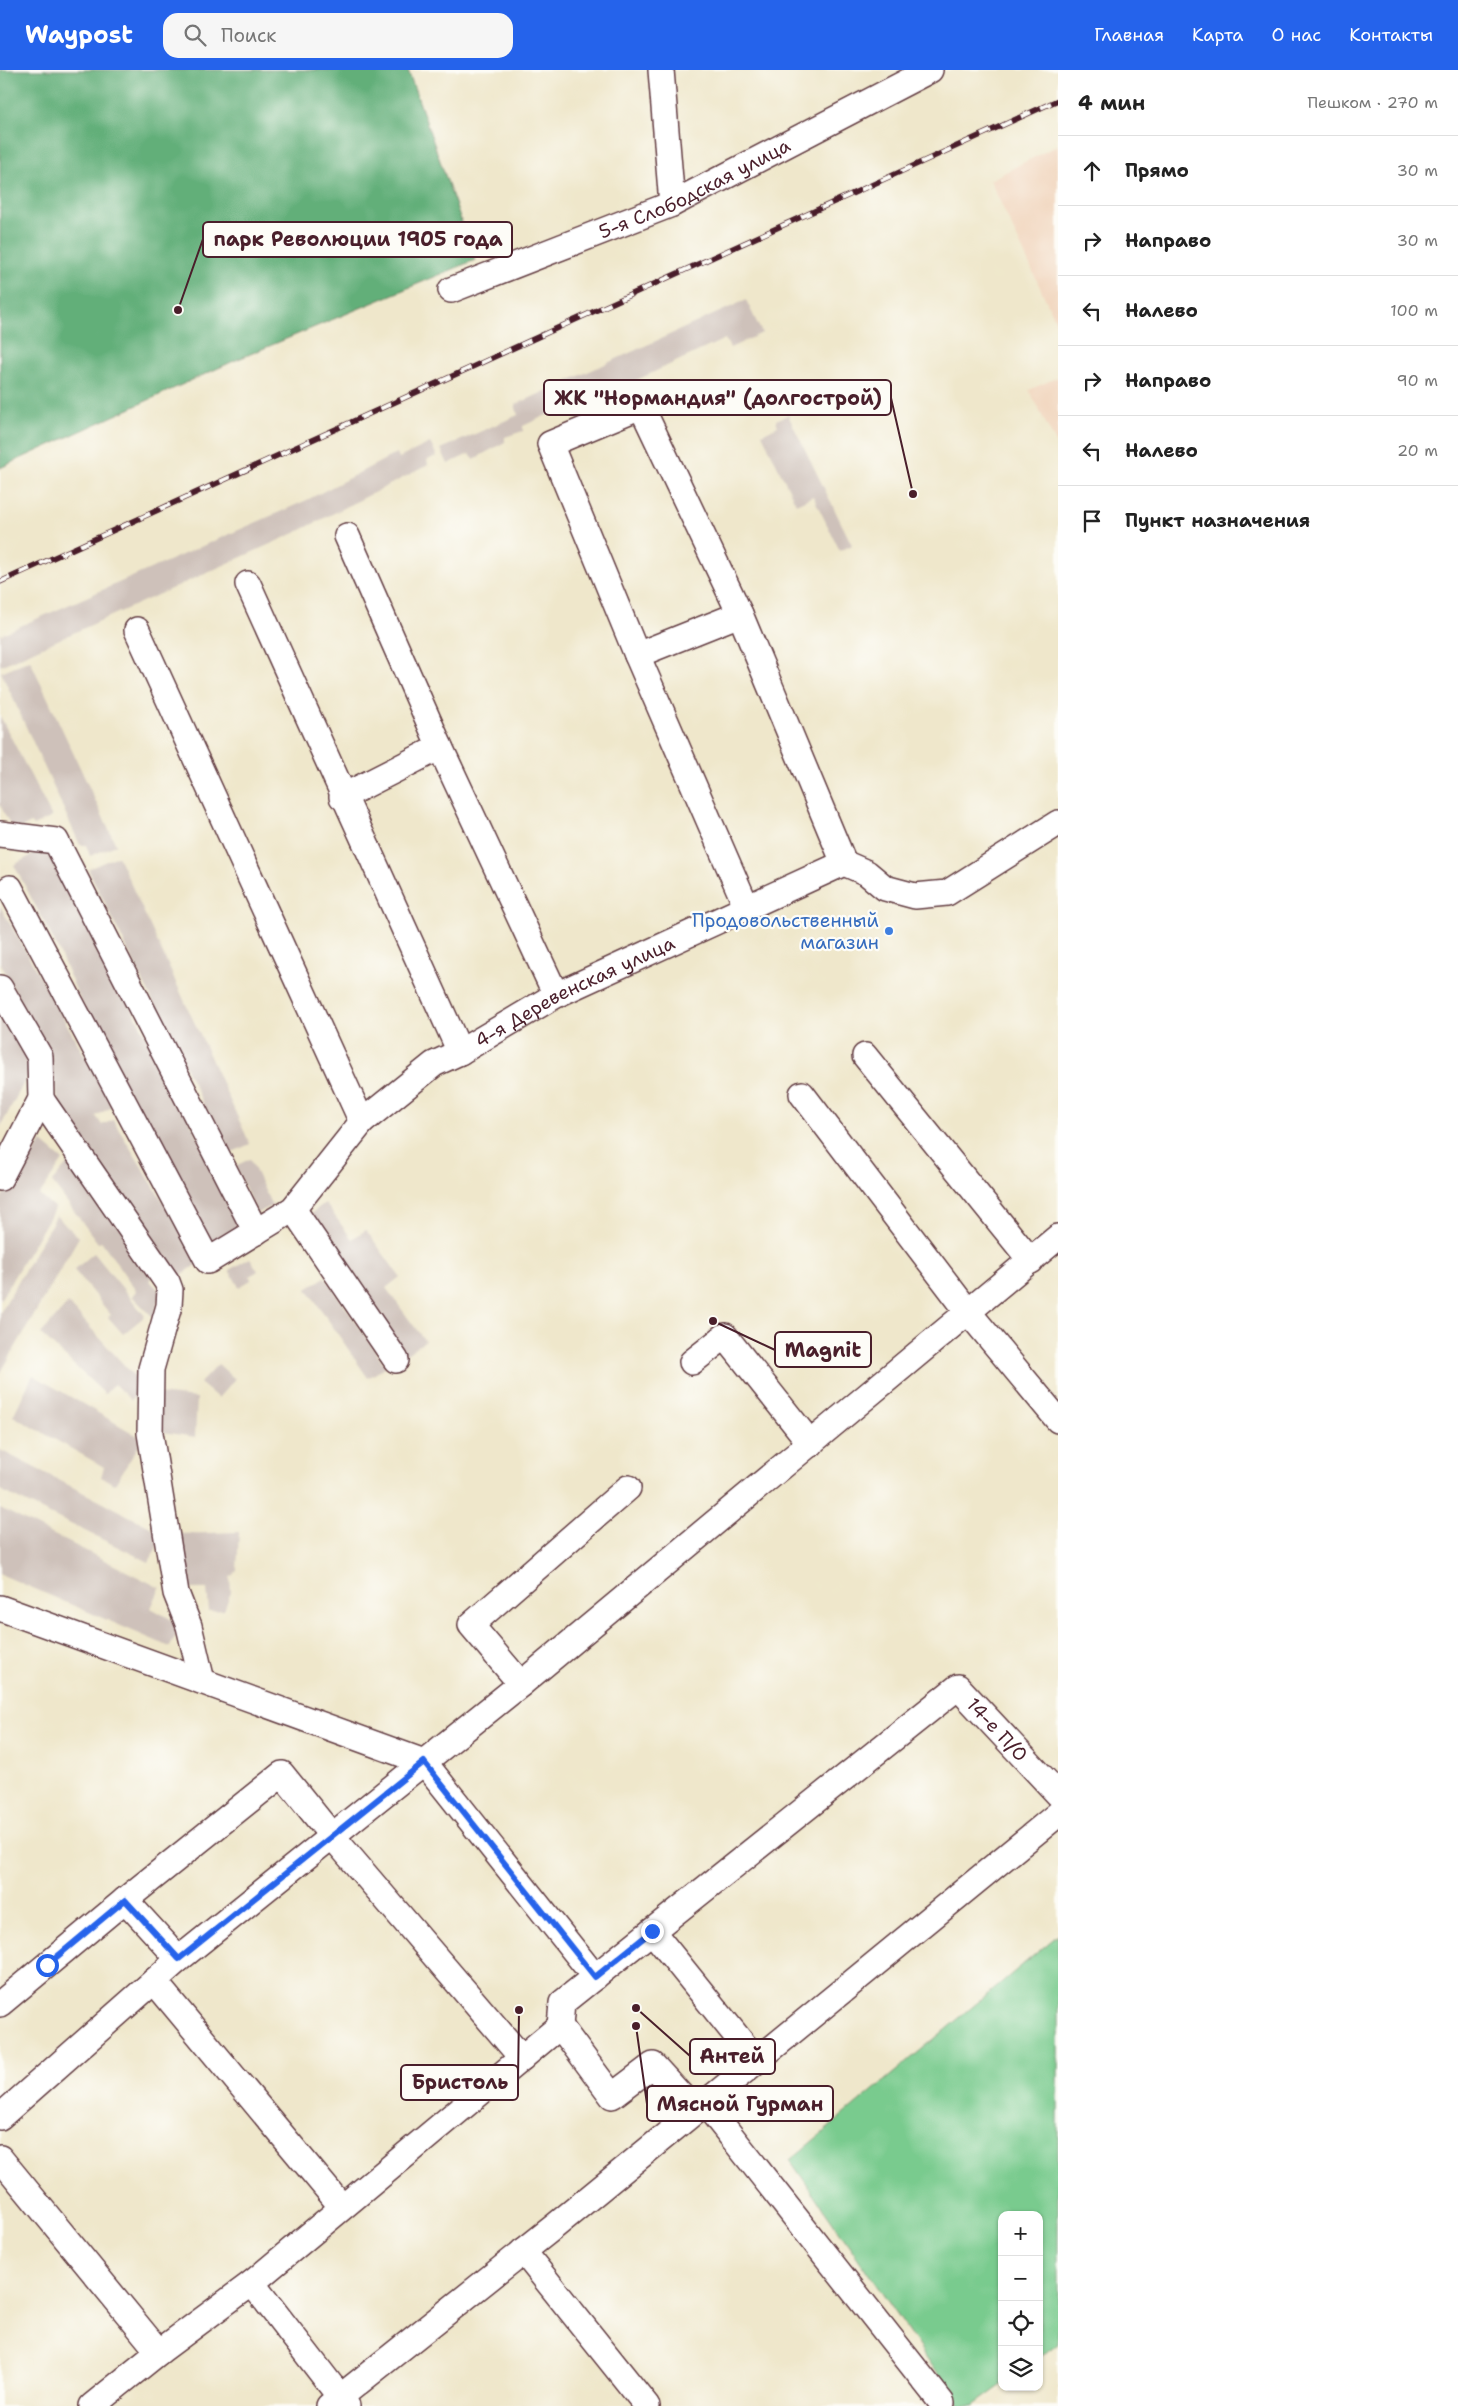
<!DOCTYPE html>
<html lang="ru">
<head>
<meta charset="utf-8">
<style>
	:root { --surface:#fff; --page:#f6f6f6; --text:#222; --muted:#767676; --line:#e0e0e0; --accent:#2563eb }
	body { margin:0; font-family:"Shantell Sans",sans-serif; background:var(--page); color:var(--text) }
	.controls { position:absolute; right:15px; bottom:15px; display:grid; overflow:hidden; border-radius:10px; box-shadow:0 1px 4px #0004 }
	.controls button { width:45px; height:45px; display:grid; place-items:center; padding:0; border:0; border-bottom:1px solid var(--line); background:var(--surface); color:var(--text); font:25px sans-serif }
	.stop { position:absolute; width:15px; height:15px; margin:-11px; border:4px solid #2563eb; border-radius:50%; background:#fff }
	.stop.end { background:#2563eb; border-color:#fff; box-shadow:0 1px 5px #0008 }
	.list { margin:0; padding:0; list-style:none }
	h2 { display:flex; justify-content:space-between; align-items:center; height:65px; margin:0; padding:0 20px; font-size:21px }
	h2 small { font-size:16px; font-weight:400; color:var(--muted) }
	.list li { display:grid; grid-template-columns:32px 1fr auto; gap:15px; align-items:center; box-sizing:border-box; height:70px; padding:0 20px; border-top:1px solid var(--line) }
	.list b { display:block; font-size:19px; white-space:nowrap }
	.list em { font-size:16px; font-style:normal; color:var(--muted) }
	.icon { flex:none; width:28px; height:28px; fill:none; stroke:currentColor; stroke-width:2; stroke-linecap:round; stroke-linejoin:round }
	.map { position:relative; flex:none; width:1058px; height:2336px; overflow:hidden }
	header { display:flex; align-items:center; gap:30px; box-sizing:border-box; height:70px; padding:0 25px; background:var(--accent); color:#fff }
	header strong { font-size:24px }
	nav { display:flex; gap:28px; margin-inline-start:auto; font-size:18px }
	.search { width:350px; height:45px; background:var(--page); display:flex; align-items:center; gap:12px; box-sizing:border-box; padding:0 18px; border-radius:15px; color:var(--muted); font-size:19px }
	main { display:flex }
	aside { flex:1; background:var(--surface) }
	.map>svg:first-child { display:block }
</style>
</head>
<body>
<header>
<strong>Waypost</strong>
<div class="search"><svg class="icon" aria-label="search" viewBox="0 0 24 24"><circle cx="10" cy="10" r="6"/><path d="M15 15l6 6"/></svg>Поиск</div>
<nav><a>Главная</a><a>Карта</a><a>О нас</a><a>Контакты</a></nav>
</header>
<main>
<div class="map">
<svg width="1058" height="2336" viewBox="0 0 1058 2336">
	<rect width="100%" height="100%" fill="#fdfcf7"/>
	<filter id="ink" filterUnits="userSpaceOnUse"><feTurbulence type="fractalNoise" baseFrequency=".02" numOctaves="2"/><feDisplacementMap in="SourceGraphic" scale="10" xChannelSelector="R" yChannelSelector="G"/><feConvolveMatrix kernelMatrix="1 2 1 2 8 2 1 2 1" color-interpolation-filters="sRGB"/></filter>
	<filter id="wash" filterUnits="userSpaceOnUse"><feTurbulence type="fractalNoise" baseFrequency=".0096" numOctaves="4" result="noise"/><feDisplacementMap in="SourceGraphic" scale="20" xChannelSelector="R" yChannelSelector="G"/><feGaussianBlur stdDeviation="1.12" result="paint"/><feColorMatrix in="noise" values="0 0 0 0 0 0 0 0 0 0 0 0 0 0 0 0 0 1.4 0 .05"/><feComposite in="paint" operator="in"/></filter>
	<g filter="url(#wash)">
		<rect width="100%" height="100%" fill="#efe7cb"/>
		<!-- built -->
		<g fill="#f1d5bd">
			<polygon points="1058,75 1058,256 990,110"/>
			<polygon points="1058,307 1058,377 1029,320"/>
		</g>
		<!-- industrial -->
		<g fill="#cec1ba">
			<polygon points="746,230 762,263 730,278 725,269 572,340 568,335 523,356 523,361 505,367 505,372 474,389 469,384 448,394 441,379 518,345 515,335"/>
			<polygon points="788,345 852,475 840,481 813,426 796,434 762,364 778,356 776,350"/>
			<polygon points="430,373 437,386 427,390 428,395 297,462 0,596 0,565 307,430 397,383 399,388"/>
			<polygon points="30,590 116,775 90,786 86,775 80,775 1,602"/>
			<polygon points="0,646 52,747 33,756 31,753 14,762 0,735"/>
			<polygon points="48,776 244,1156 206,1173 79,927 57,877 14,795"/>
			<polygon points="118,786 250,1074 228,1084 88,799"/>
			<polygon points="0,836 113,1036 96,1046 102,1055 113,1050 200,1192 177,1208 60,1037 48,986 0,892"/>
			<polygon points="0,937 33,995 0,1058"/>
			<polygon points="42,1072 63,1090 39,1125 55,1138 0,1230 0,1129"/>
			<polygon points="250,1089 272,1136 257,1143 235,1096"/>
			<polygon points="69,1092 129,1167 153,1207 149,1210 160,1221 154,1248 132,1226 136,1221 102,1172 98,1173 52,1112"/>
			<polygon points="325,1133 352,1169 366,1160 400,1207 386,1218 425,1271 405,1285 305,1148"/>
			<polygon points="56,1146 79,1167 0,1304 0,1243"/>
			<polygon points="94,1183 145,1246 123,1264 108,1247 111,1245 74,1200"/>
			<polygon points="250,1188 258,1201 250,1206 251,1210 239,1217 229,1200"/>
			<polygon points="325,1207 386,1297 368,1308 307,1219"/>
			<polygon points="68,1233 144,1317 131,1330 114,1314 105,1324 41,1264"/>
			<polygon points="218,1294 235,1309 218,1328 200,1313"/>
			<polygon points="33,1305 143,1369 115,1414 101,1407 104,1397 13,1346"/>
			<polygon points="157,1324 197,1328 195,1367 156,1361"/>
			<polygon points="0,1380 164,1464 149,1492 0,1420"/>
			<polygon points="0,1438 160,1518 151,1538 181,1555 170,1577 0,1504"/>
			<polygon points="239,1462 237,1500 230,1508 231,1522 224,1540 209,1541 207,1519 182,1519 178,1464"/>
		</g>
		<!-- green -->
		<polygon fill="#79cb8e" stroke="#62755c" points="1058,1865 1058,2274 1039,2288 1039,2145 1002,2145 1002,2315 973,2336 960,2336 790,2090"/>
		<!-- forest -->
		<polygon fill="#62af79" stroke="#566752" points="0,0 408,0 475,190 236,290 0,398"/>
	</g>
	<g filter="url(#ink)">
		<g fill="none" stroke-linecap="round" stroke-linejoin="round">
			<!-- minor casing -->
			<g stroke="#633d43" stroke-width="28">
				<g id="minor">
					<polyline points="661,0 672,134"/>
					<path id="s1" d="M451,220L672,134L930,0"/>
					<polyline points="347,466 440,677 556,925"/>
					<polyline points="248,514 460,982"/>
					<polyline points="137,560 362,1052"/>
					<polyline points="637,585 740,544"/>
					<polyline points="342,727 440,677"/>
					<polyline points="0,764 56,771 256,1162"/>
					<path id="s2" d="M10,818L208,1191L293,1139L362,1052L434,994L460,982L556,925L844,793L867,803L885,818L915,826L947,823L1058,753"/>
					<polyline points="747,838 637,585 550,374 641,336 740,544 844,793"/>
					<polyline points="0,918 40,987 41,1029 0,1108"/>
					<polyline points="865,986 1031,1191"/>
					<polyline points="802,1024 969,1243 1058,1350"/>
					<polyline points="41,1029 167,1212 170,1220 169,1236 151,1299 150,1363 176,1523 189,1556 202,1611"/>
					<polyline points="293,1139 396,1290"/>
					<polyline points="692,1292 725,1266 811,1374"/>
					<polyline points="0,1538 424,1692 595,1907"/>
					<polyline points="521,1614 471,1555 628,1418"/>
					<polyline points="179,1889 125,1830 282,1704 332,1766 522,1988"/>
					<polyline points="154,1911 342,2137"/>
					<polyline points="0,1934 125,1830"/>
					<polyline points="560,1956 562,1933 652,1861"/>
					<path id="s3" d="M756,1990L652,1861L958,1617L1058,1724"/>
					<polyline points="705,2033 942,2333"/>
					<polyline points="0,2047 179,1889 521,1614 1058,1167"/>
					<polyline points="0,2088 159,2282"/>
					<polyline points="523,2181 647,2336"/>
					<polyline points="252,2213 560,1956 612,2026 653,1995 695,2041"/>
					<polyline points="92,2336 159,2282 252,2213 347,2336"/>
					<polyline points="329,2336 555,2156 1058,1744"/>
				</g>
			</g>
			<!-- minor -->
			<use href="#minor" stroke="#fff" stroke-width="25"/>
			<!-- rail casing -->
			<g stroke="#4a1f2b" stroke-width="5.5">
				<polyline id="rail" points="0,512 1058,30"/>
			</g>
			<!-- rail -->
			<use href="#rail" stroke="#fdfcf7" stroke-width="4" stroke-dasharray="11" stroke-linecap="butt"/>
		</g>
	</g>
	<g fill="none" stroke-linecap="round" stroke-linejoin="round" filter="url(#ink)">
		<!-- route -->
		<polyline stroke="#2563eb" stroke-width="6" points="47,1895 125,1830 179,1889 424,1692 595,1907 652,1861"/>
	</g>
	<!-- markers -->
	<circle fill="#3f7fe0" stroke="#fdfcf7" stroke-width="2" cx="889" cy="861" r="5"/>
	<g text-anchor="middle" stroke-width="4.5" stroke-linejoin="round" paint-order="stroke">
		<!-- street labels -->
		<g font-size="19" fill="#4a1f2b" stroke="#fdfcf7">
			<text dy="7" stroke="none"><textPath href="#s1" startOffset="264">5-я Слободская улица</textPath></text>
			<text dy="7" stroke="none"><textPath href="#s2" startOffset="884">4-я Деревенская улица</textPath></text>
			<text dy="7" stroke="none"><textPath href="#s3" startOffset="615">14-е П/О</textPath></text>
		</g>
		<!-- shop labels -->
		<g font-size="19" fill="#366cbe" stroke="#fdfcf7" text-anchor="end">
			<text x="879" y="857">Продовольственный<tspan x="879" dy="22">магазин</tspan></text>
		</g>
	</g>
	<!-- callouts -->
	<path fill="none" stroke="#4a1f2b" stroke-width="2" d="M178 240L203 169M913 424L891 328M713 1251L775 1280M636 1938L690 1986M519 1940L518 2012M636 1956L647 2034"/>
	<g fill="#4a1f2b" stroke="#fdfcf7" stroke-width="2">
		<circle cx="178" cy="240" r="5"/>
		<circle cx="913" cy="424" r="5"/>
		<circle cx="713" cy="1251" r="5"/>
		<circle cx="636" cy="1938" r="5"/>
		<circle cx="519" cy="1940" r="5"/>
		<circle cx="636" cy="1956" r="5"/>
	</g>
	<g fill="#fdfcf7" stroke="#4a1f2b" stroke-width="2">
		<rect x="203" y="152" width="309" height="35" rx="5"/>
		<rect x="544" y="310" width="347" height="35" rx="5"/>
		<rect x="775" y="1262" width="96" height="35" rx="5"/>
		<rect x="690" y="1969" width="85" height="35" rx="5"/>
		<rect x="401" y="1995" width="117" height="35" rx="5"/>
		<rect x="647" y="2016" width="186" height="35" rx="5"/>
	</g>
	<g font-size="20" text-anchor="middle" font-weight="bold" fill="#4a1f2b">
		<text x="358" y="176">парк Революции 1905 года</text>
		<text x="718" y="335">ЖК "Нормандия" (долгострой)</text>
		<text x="823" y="1287">Magnit</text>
		<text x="732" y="1993">Антей</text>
		<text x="460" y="2019">Бристоль</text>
		<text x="740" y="2041">Мясной Гурман</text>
	</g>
</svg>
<div class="controls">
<button>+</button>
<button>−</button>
<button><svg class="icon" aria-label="locate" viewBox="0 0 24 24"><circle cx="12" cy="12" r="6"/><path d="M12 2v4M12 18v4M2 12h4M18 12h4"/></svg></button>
<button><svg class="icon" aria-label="layers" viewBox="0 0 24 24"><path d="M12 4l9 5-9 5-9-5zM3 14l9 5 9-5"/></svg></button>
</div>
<div class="stop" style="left:47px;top:1895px"></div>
<div class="stop end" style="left:652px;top:1861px"></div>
</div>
<aside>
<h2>4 мин<small>Пешком · 270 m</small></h2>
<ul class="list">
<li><svg class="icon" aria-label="ahead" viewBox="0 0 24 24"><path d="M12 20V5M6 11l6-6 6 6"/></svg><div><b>Прямо</b></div><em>30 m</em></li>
<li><svg class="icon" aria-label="right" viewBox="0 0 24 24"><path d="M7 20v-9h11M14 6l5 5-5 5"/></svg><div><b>Направо</b></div><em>30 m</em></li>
<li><svg class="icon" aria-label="left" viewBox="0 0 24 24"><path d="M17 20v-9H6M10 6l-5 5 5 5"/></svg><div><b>Налево</b></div><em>100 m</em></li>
<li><svg class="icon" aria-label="right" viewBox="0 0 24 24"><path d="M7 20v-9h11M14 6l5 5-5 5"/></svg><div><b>Направо</b></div><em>90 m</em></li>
<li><svg class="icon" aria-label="left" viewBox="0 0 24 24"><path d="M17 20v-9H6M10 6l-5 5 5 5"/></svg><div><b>Налево</b></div><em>20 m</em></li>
<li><svg class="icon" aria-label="arrive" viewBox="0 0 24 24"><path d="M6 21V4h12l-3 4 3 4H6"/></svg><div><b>Пункт назначения</b></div></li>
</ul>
</aside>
</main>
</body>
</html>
